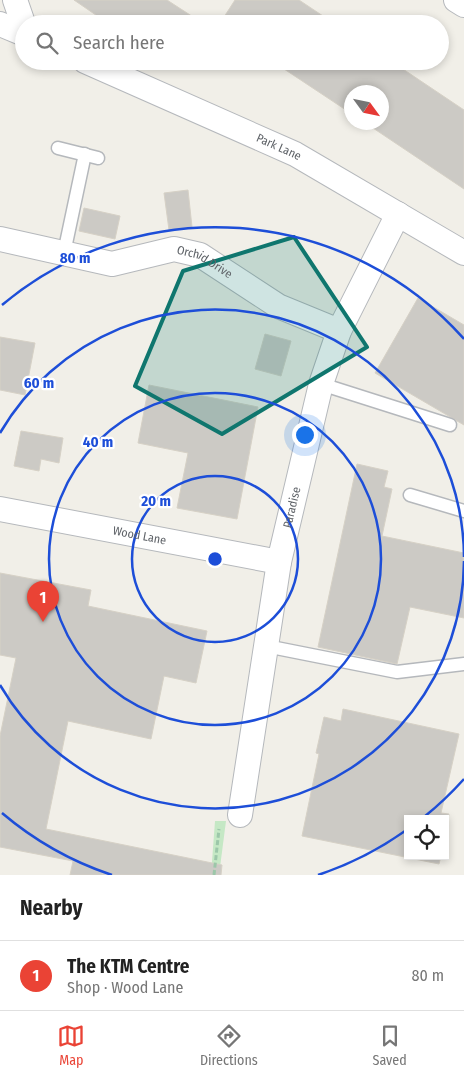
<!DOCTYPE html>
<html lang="en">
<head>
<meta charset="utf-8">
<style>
	:root { --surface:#fff; --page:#f6f6f6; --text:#222; --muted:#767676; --line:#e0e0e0; --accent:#ea4335 }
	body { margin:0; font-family:"Fira Sans Condensed",sans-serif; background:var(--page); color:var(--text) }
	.controls { position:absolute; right:15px; bottom:15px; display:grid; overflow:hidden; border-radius:0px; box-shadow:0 2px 8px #0003 }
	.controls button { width:45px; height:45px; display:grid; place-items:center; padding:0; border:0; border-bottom:1px solid var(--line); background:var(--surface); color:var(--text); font:25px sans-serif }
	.compass { position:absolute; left:344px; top:85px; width:45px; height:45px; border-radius:50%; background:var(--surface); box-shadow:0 2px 8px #0003; rotate:123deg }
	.you { position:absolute; left:304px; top:434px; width:18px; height:18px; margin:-12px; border:4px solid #fff; border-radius:50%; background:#1a73e8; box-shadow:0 0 0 8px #1a73e833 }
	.badge { display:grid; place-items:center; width:32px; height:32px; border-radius:50%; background:var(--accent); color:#fff; font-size:16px; font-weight:700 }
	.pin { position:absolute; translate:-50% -41px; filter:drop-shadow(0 1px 2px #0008) }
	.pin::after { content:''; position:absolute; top:26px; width:18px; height:15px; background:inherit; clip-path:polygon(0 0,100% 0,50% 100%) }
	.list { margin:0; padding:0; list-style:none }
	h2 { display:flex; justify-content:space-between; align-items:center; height:65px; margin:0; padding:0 20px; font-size:21px }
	h2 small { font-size:16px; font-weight:400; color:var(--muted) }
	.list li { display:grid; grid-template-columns:32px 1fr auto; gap:15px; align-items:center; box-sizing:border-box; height:70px; padding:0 20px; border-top:1px solid var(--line) }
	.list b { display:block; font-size:19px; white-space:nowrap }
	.list p { margin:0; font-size:16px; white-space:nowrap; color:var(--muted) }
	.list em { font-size:16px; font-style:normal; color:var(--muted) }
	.icon { flex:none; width:28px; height:28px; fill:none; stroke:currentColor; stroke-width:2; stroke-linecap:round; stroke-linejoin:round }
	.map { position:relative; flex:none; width:464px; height:875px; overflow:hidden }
	.search { position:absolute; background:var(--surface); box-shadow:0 2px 8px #0003; left:15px; right:15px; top:15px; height:55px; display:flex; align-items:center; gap:12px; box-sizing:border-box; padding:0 18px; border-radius:28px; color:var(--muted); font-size:19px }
	.sheet { height:135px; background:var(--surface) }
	nav { display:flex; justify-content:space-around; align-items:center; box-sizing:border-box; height:70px; border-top:1px solid var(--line); background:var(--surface); font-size:14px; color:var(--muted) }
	nav a { display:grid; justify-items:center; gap:2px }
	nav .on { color:var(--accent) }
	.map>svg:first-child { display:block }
</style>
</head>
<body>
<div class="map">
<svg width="464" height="875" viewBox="0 0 464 875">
	<rect width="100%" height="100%" fill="#f1efe8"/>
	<!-- green -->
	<polygon fill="#c5e8c5" points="215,821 226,821 219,875 211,875"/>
	<!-- building -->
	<g fill="#cccac5" stroke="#d6d1c6">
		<polygon points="74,0 167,0 204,24 109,24"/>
		<polygon points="235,0 299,0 335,24 209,24 224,17"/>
		<polygon points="272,61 391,61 464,110 464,189 364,122 382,122 382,92 352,92 352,114"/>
		<polygon points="188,190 192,227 169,230 164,193"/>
		<polygon points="84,208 120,216 115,239 79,231"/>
		<polygon points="418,298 464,325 464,425 375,373"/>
		<polygon points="265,334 291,341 281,376 255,369"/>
		<polygon points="0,337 35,343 25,395 0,390"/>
		<polygon points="149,385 258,407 237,519 177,508 188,453 138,443"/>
		<polygon points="21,431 63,438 59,463 41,459 39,471 14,466"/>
		<polygon points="357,464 388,471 384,487 392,489 382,536 464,553 464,618 410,607 397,664 318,647"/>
		<polygon points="0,573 91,590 88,606 207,631 196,683 164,676 151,739 68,721 46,829 222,865 221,875 70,875 73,861 0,847 0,736 16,658 0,655"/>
		<polygon points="343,709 459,734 441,813 449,814 445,834 445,819 408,819 408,856 441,856 439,864 302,836 319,754 316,753 324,717 341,721"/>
	</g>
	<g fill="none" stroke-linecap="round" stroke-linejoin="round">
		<!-- lane casing -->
		<g stroke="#b5b8bc" stroke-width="15">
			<g id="lane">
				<polyline points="58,148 98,158"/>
				<polyline points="64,253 85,154"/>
				<polyline points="321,384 450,425"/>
				<polyline points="410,495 464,511"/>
				<polyline points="266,646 397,672 464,664"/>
			</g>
		</g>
		<!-- street casing -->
		<g stroke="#b5b8bc" stroke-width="26">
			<g id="street">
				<polyline points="15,0 24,26"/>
				<polyline points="456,0 464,5"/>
				<polyline points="0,24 24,34"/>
				<path id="s1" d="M85,61L295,154L464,253"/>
				<path id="s2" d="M0,239L112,264L174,249L200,255L278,306L339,331"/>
				<path id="s3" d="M0,509L279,562"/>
				<path id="s4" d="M240,815L279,562L321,384L339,331L398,214"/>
			</g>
		</g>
		<!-- path -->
		<polyline stroke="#9cc7a9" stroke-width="3" stroke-dasharray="5 2.5" stroke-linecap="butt" points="214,875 219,829"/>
		<!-- lane -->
		<use href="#lane" stroke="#fff" stroke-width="12"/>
		<!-- street -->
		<use href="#street" stroke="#fff" stroke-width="24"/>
	</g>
	<!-- marked area -->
	<path fill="#0f766e" fill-opacity="0.2" stroke="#0f766e" stroke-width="4" stroke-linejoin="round" d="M294,237L367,347L222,434L135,386L183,271Z"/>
	<!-- distance rings -->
	<g fill="none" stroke="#1d4ed8" stroke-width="2.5">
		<circle cx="215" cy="559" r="83"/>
		<circle cx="215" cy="559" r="166"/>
		<path d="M464 561A249 249 0 0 1 0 685M0 433A249 249 0 0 1 464 557"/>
		<path d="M464 779A332 332 0 0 1 424 817M405 831A332 332 0 0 1 318 875M112 875A332 332 0 0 1 2 813M2 305A332 332 0 0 1 464 339"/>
	</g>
	<g text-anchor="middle" stroke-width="4.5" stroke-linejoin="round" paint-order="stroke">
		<!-- street labels -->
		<g font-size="12" fill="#5f6368" stroke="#fff">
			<text dy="4" stroke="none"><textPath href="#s1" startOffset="212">Park Lane</textPath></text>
			<text dy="4" stroke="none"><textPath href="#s2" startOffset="212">Orchid Drive</textPath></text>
			<text dy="4" stroke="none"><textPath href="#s4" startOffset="312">Paradise</textPath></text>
			<text dy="4" stroke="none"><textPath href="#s3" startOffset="142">Wood Lane</textPath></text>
		</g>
	</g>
	<circle cx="215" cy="559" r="8" fill="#1d4ed8" stroke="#fff" stroke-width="2.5"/>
	<g font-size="15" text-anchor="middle" font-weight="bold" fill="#1d4ed8" stroke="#fff" stroke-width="4.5" stroke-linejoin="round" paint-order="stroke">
		<text x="75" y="263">80 m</text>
		<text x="39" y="388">60 m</text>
		<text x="98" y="447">40 m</text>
		<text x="156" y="506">20 m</text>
	</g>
</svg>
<div class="controls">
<button><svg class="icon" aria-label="locate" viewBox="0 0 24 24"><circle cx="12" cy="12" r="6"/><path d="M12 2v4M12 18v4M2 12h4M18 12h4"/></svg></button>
</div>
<svg class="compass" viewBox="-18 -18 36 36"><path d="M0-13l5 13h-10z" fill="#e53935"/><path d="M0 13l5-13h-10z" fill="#767676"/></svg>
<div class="you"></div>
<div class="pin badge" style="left:43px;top:622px">1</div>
<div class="search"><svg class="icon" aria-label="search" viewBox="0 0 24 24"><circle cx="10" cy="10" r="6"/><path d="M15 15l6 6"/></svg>Search here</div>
</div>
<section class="sheet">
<h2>Nearby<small></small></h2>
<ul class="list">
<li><span class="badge">1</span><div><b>The KTM Centre</b><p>Shop · Wood Lane</p></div><em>80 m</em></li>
</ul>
</section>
<nav>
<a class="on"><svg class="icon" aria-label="map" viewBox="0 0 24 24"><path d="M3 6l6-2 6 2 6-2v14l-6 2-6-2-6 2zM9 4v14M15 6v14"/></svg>Map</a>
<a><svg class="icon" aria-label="directions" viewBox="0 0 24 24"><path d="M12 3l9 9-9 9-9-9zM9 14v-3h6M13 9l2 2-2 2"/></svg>Directions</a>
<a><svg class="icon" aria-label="saved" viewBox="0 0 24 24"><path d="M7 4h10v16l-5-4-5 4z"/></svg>Saved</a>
</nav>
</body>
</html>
